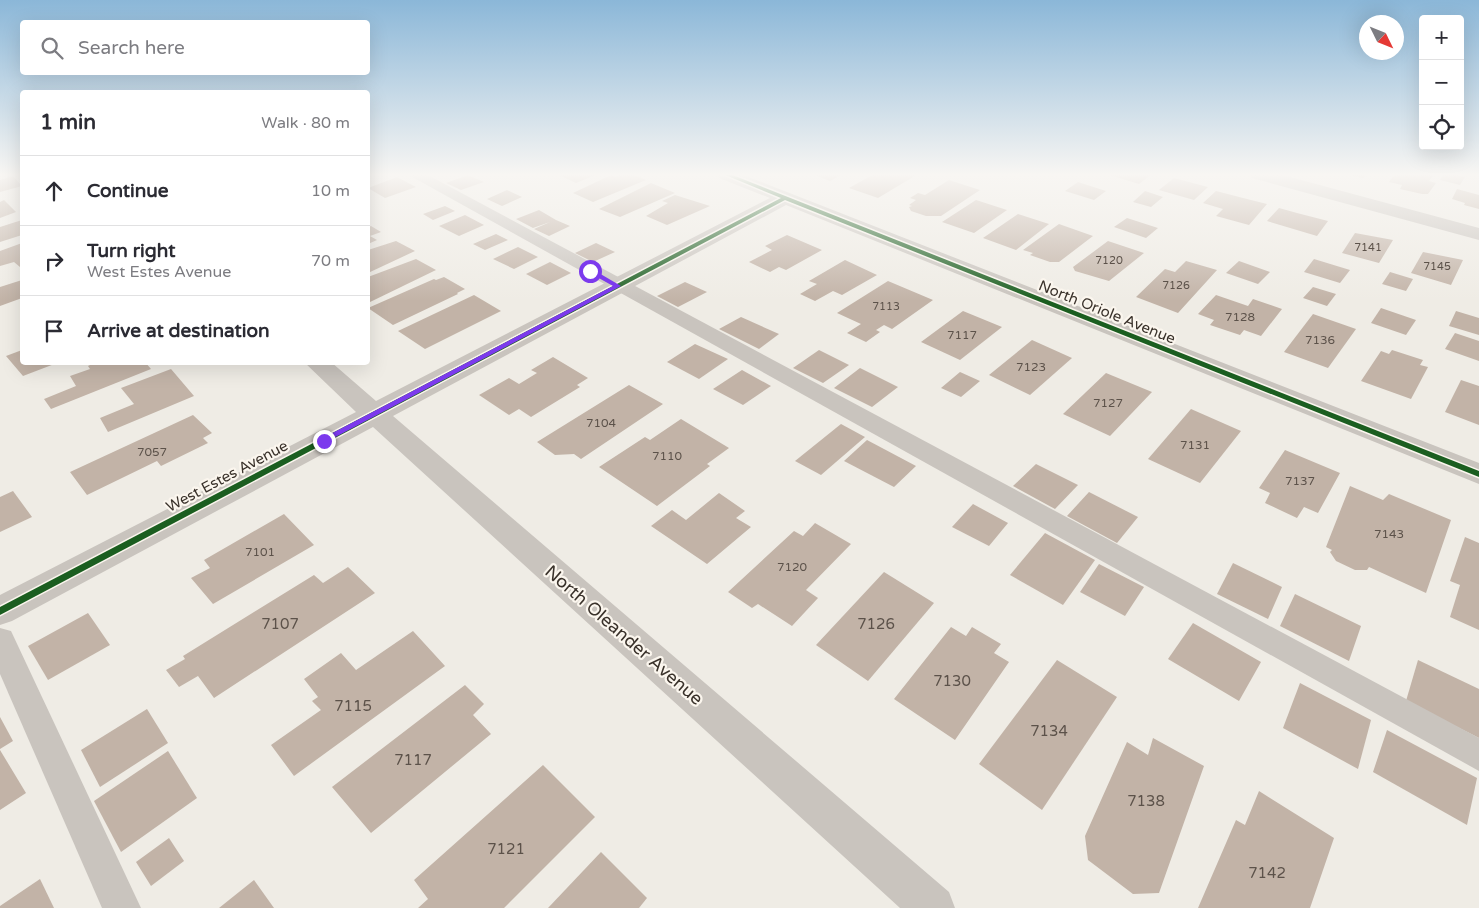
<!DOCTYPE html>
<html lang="en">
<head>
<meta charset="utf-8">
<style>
	:root { --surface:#fff; --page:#f2f2f3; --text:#2b2b33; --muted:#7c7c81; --line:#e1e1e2 }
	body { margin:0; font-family:"Varela Round",sans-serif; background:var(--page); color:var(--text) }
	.controls { position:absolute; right:15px; top:15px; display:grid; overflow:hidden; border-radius:5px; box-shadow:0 5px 20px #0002 }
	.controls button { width:45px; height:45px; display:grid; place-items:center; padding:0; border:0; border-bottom:1px solid var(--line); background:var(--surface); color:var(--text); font:25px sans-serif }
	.compass { position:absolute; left:1359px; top:15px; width:45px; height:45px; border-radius:50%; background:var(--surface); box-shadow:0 5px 20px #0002; rotate:133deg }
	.stop { position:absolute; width:15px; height:15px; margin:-11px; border:4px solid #7c3aed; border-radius:50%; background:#fff }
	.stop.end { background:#7c3aed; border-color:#fff; box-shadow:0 1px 5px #0008 }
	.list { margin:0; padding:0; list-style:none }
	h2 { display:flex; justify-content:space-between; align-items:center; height:65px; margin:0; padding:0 20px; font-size:21px }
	h2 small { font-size:16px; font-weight:400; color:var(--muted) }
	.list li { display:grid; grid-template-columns:32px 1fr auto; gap:15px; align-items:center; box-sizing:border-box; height:70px; padding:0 20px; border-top:1px solid var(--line) }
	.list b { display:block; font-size:19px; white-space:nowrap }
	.list p { margin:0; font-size:16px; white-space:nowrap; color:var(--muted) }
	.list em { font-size:16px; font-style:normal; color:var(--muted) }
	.icon { flex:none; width:28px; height:28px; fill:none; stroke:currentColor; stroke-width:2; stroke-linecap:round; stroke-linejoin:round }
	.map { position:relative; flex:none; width:1479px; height:908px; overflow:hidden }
	.search { position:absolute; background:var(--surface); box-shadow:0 5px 20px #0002; left:20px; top:20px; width:350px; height:55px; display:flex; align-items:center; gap:12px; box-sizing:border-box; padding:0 18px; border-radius:5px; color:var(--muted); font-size:19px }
	.panel { position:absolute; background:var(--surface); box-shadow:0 5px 20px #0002; left:20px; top:90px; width:350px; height:275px; border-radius:5px }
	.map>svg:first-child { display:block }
</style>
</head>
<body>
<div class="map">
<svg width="1479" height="908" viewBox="0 0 1479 908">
	<rect width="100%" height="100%" fill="#efece5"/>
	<!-- building -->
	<g fill="#c2b3a7">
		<polygon points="557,174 598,174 576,183"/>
		<polygon points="621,174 632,174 646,180 593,202 573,193 611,175 615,177"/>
		<polygon points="812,174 843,174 830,181"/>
		<polygon points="874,174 918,174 878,198 849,188"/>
		<polygon points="1106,174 1152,174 1139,184"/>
		<polygon points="1345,174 1366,174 1363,178"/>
		<polygon points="1395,174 1430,174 1433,175 1429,181 1436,183 1428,194 1422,194 1400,189 1402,185 1389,182"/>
		<polygon points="1444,174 1453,174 1465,177 1460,185 1440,180"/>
		<polygon points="468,175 484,182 461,190 446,183"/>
		<polygon points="13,176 22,186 0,192 0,180"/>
		<polygon points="397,177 416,187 385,198 368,188"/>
		<polygon points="1174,178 1208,187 1194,200 1159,190"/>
		<polygon points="949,180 980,190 941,216 926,216 911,211 909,207 912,206 909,205 916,200 910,198 918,193 925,195"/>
		<polygon points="1078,182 1106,191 1094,200 1065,191"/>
		<polygon points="651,183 675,193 620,217 599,209"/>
		<polygon points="1457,189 1479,195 1479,209 1464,205 1465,203 1452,199"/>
		<polygon points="507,190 522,197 502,206 487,199"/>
		<polygon points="1145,191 1163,197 1151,207 1133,202"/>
		<polygon points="1216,191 1247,199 1267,204 1249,225 1216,216 1223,209 1203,203"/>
		<polygon points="675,195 710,206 667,225 646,216 668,203 662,201"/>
		<polygon points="4,200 16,212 0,218 0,202"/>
		<polygon points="976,200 1007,210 974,233 942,222"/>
		<polygon points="445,206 455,211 433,220 423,214"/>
		<polygon points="1279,208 1297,213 1328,221 1317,236 1267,221"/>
		<polygon points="539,210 556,220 570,226 549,236 534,229 550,222 533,228 516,219"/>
		<polygon points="1018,214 1049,224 1016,250 983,238"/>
		<polygon points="465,215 484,225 459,236 439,226"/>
		<polygon points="1127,218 1158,228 1146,238 1114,227"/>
		<polygon points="22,220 22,235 0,242 0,227"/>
		<polygon points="1059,224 1093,236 1059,262 1050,262 1030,255 1033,253 1023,250"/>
		<polygon points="371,226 381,232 370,236 377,240 368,244 368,227"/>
		<polygon points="1355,233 1393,240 1379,263 1342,253"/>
		<polygon points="496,234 508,240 485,250 473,244"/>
		<polygon points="787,235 822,250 786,270 779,267 770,272 749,262 772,250 765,246"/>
		<polygon points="396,241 415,251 368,273 368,250"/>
		<polygon points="1108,241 1144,253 1109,281 1075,271 1073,267"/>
		<polygon points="22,243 22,266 20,267 14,262 0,266 0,251"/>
		<polygon points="596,243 615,252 593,262 575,253"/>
		<polygon points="518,247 538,257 514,269 493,259"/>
		<polygon points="1423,252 1463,260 1451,285 1411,273"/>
		<polygon points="416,259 436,270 368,303 368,277"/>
		<polygon points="1314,259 1350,270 1340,283 1304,272"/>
		<polygon points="845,260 877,275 842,295 833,291 815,301 800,294 817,284 809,281"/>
		<polygon points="1186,261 1217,270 1178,313 1136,297 1165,269 1175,272"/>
		<polygon points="1239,261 1270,272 1258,284 1226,273"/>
		<polygon points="550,262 571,273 547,285 526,274"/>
		<polygon points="1390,272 1413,279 1406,291 1382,284"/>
		<polygon points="444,277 465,289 457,293 458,294 393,325 368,308 434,279 436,280"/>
		<polygon points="22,280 22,298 0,306 0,287"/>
		<polygon points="888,281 933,300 892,329 884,325 876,330 880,332 866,342 847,333 861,324 837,313"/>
		<polygon points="685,282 707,292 678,307 657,296"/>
		<polygon points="1313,287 1336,294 1327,306 1303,298"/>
		<polygon points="474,295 501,311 425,349 398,331"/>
		<polygon points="1216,295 1248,306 1253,299 1282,309 1261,336 1244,330 1240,335 1210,325 1214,320 1198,314"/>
		<polygon points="1381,308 1416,320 1406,335 1371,323"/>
		<polygon points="963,311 1002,327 960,360 921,342"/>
		<polygon points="1456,311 1479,318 1479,335 1449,326"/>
		<polygon points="1313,314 1356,329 1328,368 1284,352"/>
		<polygon points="741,317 779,334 759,349 719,329"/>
		<polygon points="1455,333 1479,341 1479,361 1445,349"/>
		<polygon points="1032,340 1072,358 1030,395 989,375"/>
		<polygon points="695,344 728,359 699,379 667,362"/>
		<polygon points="22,350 22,362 57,363 23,376 6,356"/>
		<polygon points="819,350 849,365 823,383 793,368"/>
		<polygon points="1392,350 1423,360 1420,365 1428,367 1411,399 1361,381 1381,351 1389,354"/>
		<polygon points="553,357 588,378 577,385 580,387 531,417 519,409 509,415 479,395 509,378 519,384 537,373 531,370"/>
		<polygon points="96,362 145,362 151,369 51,409 44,399 76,386 70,376 90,369 88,366"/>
		<polygon points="860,368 898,387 872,407 834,388"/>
		<polygon points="171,369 194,396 108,432 100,418 134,404 121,388"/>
		<polygon points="742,370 771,386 743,405 713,389"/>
		<polygon points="960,372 980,381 961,397 941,388"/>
		<polygon points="1106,373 1152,392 1110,436 1063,414"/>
		<polygon points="1461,380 1479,386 1479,425 1445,412"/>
		<polygon points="629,385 663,404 581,459 574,454 555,455 537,442"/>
		<polygon points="1191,409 1241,431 1200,483 1148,459"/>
		<polygon points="193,415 212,433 203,438 208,443 161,466 157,461 87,495 70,472"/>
		<polygon points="681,419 729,448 707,464 710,466 657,506 599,467 645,437 650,440"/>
		<polygon points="841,424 865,437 821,475 795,461"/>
		<polygon points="867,440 916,466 894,487 844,461"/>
		<polygon points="1285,450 1340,473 1318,513 1304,507 1297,518 1265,503 1270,493 1259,488"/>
		<polygon points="1036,464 1078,485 1055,509 1013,486"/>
		<polygon points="1350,486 1383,500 1389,494 1451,520 1426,593 1369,567 1367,570 1355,570 1336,561 1330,552 1332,550 1326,547"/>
		<polygon points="13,491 32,517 0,532 0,497"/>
		<polygon points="1089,492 1138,517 1117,543 1067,516"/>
		<polygon points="719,493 745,511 736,518 751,527 707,564 651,526 672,510 686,520"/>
		<polygon points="973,504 1008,523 989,546 952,527"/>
		<polygon points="284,514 314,545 213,604 191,578 210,568 204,560"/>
		<polygon points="815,523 851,544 806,590 818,598 792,626 758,604 752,608 728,592 794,531 803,536"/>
		<polygon points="1045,533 1095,560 1063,605 1010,575"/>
		<polygon points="1465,537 1479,543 1479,630 1450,617 1460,585 1450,581"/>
		<polygon points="1233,563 1282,587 1268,619 1217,594"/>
		<polygon points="1099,564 1144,587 1125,616 1080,592"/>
		<polygon points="348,567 375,593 214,698 198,676 179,687 166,670 185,659 183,656 314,575 323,583"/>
		<polygon points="884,572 934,603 868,681 816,645"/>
		<polygon points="1295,594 1361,626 1349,661 1280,626"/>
		<polygon points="88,613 110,645 48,680 28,646"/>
		<polygon points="1193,623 1261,662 1239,701 1168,659"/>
		<polygon points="951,627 966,636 972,627 1001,644 994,653 1009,662 955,740 894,699"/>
		<polygon points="413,631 445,666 294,776 271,745 321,710 312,701 318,697 304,679 341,653 356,670"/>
		<polygon points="1057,660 1117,697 1042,810 979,764"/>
		<polygon points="1418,660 1479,689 1479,738 1406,701"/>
		<polygon points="1300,683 1371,720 1358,769 1283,728"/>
		<polygon points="465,685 484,704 473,715 491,734 371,833 332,787"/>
		<polygon points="147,709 168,743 100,787 81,750"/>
		<polygon points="0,717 13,741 0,749"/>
		<polygon points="1387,730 1477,778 1467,825 1373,772"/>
		<polygon points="1153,738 1204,766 1159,893 1133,894 1088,860 1085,836 1127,742 1148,755"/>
		<polygon points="0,750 26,793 0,810"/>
		<polygon points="168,751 197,798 121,852 94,801"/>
		<polygon points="543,765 595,817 504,908 418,908 428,899 414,880"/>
		<polygon points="1259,791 1334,838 1310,908 1198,908 1236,820 1245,825"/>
		<polygon points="169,838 184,861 151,886 136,862"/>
		<polygon points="601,852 647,898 639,908 548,908"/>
		<polygon points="40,879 54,908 0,908 0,906"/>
		<polygon points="254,880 274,908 219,908"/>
	</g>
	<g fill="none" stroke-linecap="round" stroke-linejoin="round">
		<!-- service -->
		<g fill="#c9c4be" fill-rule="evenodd">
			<polygon points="407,174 426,174 1479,738 1479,771"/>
			<polygon points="0,628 11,631 141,908 102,908 0,674"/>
		</g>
		<!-- minor -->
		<g fill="#c9c4be" fill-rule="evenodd">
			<polygon points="717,174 741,174 1479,463 1479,484 786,205 393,416 949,892 955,908 900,908 373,427 12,621 0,625 0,595 356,412 304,362 331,362 376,401 770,198 719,178"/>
			<polygon points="1250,174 1279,174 1479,228 1479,240 1252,178"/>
		</g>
		<!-- cycleway casing -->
		<g stroke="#fbf6ee" stroke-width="3">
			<polygon id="cycleway" points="723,174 730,174 1479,471 1479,477 785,200 0,615 0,607 781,198"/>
		</g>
		<!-- cycleway -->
		<use href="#cycleway" fill="#1b5e20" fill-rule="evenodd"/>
	</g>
	<!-- sky -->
	<linearGradient id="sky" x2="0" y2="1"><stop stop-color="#8bb7d8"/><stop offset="0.58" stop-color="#f8f6f3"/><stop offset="1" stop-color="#f8f6f3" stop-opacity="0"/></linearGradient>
	<rect width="1479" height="301" fill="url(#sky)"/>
	<!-- route -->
	<polygon fill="#7c3aed" points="588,269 592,269 621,286 326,442 321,442 321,439 613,286 588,272"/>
	<g text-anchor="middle" stroke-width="4.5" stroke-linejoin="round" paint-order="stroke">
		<!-- far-number labels -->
		<g font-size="11" fill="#5c524a">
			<text x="1368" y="251">7141</text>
			<text x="1109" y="264">7120</text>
			<text x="1437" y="270">7145</text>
			<text x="1176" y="289">7126</text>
			<text x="886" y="310">7113</text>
		</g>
		<!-- number labels -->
		<g font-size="12" fill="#5c524a">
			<text x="1240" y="321">7128</text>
			<text x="962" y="339">7117</text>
			<text x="1320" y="344">7136</text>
			<text x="1031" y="371">7123</text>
			<text x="1108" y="407">7127</text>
			<text x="601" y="427">7104</text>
			<text x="1195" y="449">7131</text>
			<text x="152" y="456">7057</text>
			<text x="667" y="460">7110</text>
			<text x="1300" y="485">7137</text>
			<text x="1389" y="538">7143</text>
			<text x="260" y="556">7101</text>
			<text x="792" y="571">7120</text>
		</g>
		<!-- street labels -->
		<g font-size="15" fill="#3a322b" stroke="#fbf6ee">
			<text transform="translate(1107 312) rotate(22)" y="5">North Oriole Avenue</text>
			<text transform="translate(227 476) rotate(-28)" y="5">West Estes Avenue</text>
		</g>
		<!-- near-number labels -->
		<g font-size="15" fill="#5c524a">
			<text x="280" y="629">7107</text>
			<text x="876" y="629">7126</text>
			<text x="952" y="686">7130</text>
			<text x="353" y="711">7115</text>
			<text x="1049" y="736">7134</text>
			<text x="413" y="765">7117</text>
			<text x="1146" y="806">7138</text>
			<text x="506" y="854">7121</text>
			<text x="1267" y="878">7142</text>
		</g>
		<!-- near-street labels -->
		<g font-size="18" fill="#3a322b" stroke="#fbf6ee">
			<text transform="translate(624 635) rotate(41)" y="6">North Oleander Avenue</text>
		</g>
	</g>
</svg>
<div class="controls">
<button>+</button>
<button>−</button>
<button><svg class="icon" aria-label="locate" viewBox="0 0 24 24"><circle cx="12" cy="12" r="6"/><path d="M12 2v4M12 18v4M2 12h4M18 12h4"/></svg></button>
</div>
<svg class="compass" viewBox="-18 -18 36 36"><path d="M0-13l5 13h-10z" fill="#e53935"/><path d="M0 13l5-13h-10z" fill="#7c7c81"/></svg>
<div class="stop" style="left:590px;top:271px"></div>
<div class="stop end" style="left:324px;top:441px"></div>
<div class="search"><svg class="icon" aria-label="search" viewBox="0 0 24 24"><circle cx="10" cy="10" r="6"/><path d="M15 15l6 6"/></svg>Search here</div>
<section class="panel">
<h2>1 min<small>Walk · 80 m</small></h2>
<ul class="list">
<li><svg class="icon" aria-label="ahead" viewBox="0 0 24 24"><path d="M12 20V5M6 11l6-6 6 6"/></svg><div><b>Continue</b></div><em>10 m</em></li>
<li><svg class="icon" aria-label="right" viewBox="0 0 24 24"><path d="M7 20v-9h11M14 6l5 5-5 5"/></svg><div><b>Turn right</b><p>West Estes Avenue</p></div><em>70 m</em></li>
<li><svg class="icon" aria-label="arrive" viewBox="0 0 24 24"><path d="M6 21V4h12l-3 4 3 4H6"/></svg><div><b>Arrive at destination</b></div></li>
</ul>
</section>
</div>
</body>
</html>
